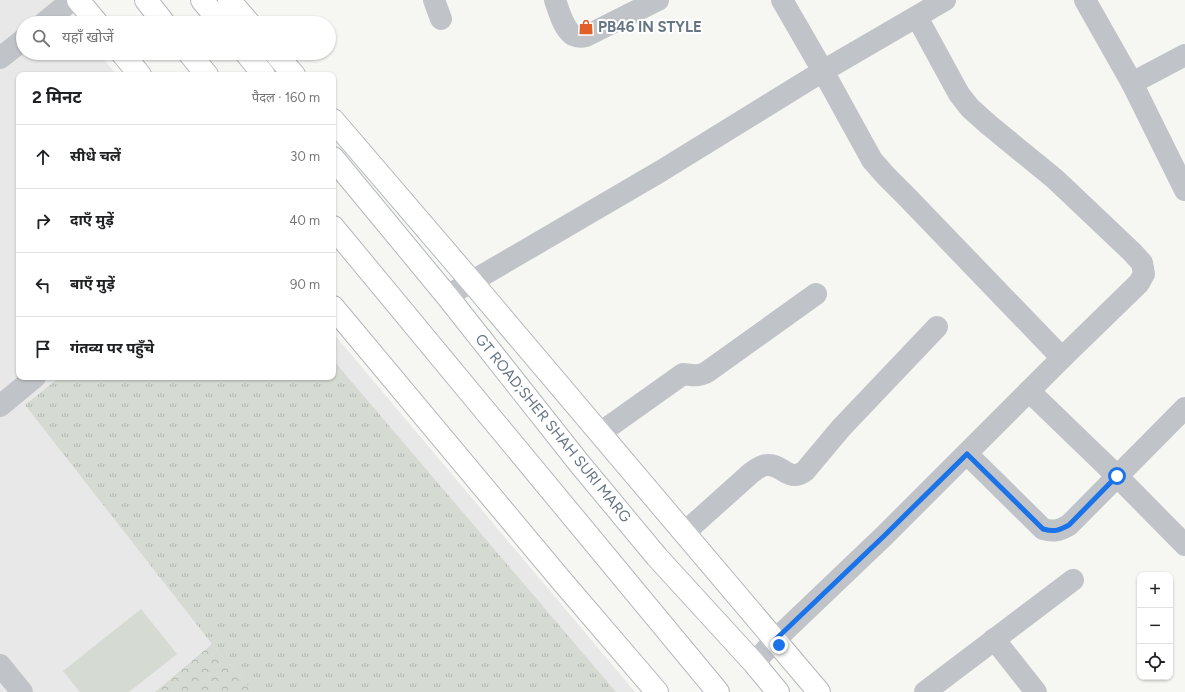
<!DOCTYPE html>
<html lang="hi">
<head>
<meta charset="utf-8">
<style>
	:root { --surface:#fff; --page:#f2f2f2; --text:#202124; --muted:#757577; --line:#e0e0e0 }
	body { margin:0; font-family:Figtree,"Noto Sans Devanagari",sans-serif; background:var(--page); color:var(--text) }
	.controls { position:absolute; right:12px; bottom:12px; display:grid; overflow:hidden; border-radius:8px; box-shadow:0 1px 3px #0004 }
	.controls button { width:36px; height:36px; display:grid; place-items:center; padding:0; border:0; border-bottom:1px solid var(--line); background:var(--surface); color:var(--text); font:20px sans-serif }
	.stop { position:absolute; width:12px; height:12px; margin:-9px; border:3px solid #1a73e8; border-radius:50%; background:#fff }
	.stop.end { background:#1a73e8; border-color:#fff; box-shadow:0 1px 4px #0008 }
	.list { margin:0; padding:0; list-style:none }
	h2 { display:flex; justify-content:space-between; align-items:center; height:52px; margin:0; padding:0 16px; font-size:17px }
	h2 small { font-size:13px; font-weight:400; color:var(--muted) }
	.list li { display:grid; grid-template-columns:26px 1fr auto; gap:12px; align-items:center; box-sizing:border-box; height:64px; padding:0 16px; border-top:1px solid var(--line) }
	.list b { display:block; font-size:15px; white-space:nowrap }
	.list em { font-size:13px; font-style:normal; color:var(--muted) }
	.icon { flex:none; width:22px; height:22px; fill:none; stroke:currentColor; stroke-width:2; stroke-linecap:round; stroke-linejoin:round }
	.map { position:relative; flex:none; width:1185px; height:692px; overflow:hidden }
	.search { position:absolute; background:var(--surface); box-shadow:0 1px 3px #0004; left:16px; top:16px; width:320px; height:44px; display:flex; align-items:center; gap:10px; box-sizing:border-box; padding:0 14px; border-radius:22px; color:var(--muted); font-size:15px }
	.panel { position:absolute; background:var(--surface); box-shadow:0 1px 3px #0004; left:16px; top:72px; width:320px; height:308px; border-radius:8px }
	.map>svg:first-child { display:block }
</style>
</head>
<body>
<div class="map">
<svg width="1185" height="692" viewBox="0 0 1185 692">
	<defs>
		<pattern id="grass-tufts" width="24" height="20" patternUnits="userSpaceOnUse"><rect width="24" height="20" fill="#d5dbd3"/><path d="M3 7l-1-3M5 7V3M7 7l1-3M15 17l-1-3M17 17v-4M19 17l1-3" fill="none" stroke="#b1b6b1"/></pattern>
		<pattern id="park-crowns" width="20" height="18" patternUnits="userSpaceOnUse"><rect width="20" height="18" fill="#d5dbd3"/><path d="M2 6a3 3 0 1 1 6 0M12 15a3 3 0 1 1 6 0" fill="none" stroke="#b1b6b1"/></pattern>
	</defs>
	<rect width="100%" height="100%" fill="#f6f7f3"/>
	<!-- built -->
	<polygon fill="#e7e8e7" points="0,0 54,0 73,23 23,23 23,53 98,53 117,75 19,75 19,377 333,377 333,333 635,692 0,692"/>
	<!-- grass -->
	<polygon fill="url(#grass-tufts)" points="333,360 616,692 253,692 212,644 25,405 60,377 333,377"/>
	<!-- park -->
	<polygon fill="url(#park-crowns)" points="212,644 253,692 155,692"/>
	<!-- pitch -->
	<polygon fill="#d5dbd3" points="141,609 177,654 129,692 80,692 63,671"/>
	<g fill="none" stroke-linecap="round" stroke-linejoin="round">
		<!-- major casing -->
		<g stroke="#b3b7bb" stroke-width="24">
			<g id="major">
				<polyline points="78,0 97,23"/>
				<polyline points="146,0 164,23"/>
				<polyline points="202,0 221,23"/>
				<polyline points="229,0 249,23"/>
				<polyline points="122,53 140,75"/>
				<polyline points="189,53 207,75"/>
				<polyline points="246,53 264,75"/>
				<polyline points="275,53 294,75"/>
				<polyline points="333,120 471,281 819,692"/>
				<polyline points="333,158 447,296 579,463 657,557 754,663 778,692"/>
				<polyline points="333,227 718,692"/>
				<polyline points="333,307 561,580 657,692"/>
			</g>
		</g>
		<!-- minor -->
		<g stroke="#c0c3c7" stroke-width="22">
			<polyline points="434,0 441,19"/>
			<path d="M555,0C559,11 563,28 573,35C577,37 582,37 586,36L658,0"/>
			<polyline points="782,0 823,71 872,160 886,176 907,197 1062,358"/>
			<polyline points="1085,0 1132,83 1185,190"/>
			<polyline points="44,23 72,0"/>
			<polyline points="0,58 23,40"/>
			<polyline points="1132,83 1185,55"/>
			<polyline points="447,296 661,171 823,71 945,0"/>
			<polyline points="1029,391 1117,476 1185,545"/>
			<polyline points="0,406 35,377"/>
			<path d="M600,433L683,374C692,375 699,377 707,372L816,294"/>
			<path d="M967,454L1043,529C1053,532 1059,531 1069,525L1185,408"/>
			<path d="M684,533L751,473C755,470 761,465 767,465C783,464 788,483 805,471L841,428L937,327"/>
			<polyline points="994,639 1036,692"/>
			<polyline points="754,663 775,640 884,536 1062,358 1139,283 1144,274 1142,263 1132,252 1055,179 989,125 970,108 959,94 917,17"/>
			<polyline points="0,665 22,692"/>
			<polyline points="925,692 1073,580"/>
		</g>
		<!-- major -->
		<use href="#major" stroke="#fff" stroke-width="22"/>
	</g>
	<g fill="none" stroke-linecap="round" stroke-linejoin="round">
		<!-- route -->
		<path stroke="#1a73e8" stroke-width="5" d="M779,645L775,640L884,536L967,454L1043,529C1054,532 1058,531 1069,525L1117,476"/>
	</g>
	<!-- icons -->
	<defs>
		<g id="shop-bare" transform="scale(1.2)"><path d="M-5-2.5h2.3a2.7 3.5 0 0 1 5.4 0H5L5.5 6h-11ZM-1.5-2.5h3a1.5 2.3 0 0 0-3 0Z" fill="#e15f29" stroke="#fff" stroke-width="2.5" paint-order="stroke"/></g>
	</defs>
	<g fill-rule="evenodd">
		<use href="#shop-bare" x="586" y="27"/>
	</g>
	<g text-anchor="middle" stroke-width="4" stroke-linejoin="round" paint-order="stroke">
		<!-- poi labels -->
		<g font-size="15" font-weight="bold" fill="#667584" stroke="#fff" text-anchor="start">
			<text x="598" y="32">PB46 IN STYLE</text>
		</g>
		<!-- street labels -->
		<g font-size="15" fill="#667584" stroke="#fff">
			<text transform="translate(553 428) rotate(51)" y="5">GT ROAD;SHER SHAH SURI MARG</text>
		</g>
	</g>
</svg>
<div class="controls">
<button>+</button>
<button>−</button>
<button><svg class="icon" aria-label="locate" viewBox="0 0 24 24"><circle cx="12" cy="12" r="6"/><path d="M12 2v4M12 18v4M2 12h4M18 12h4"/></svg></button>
</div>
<div class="stop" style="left:1117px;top:476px"></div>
<div class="stop end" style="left:779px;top:645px"></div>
<div class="search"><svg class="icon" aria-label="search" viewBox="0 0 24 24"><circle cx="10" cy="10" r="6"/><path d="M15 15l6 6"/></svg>यहाँ खोजें</div>
<section class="panel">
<h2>2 मिनट<small>पैदल · 160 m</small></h2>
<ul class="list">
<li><svg class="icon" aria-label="ahead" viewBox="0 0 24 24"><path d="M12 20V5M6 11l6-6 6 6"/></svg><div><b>सीधे चलें</b></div><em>30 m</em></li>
<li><svg class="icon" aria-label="right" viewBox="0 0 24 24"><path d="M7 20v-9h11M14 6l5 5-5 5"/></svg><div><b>दाएँ मुड़ें</b></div><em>40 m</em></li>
<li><svg class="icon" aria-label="left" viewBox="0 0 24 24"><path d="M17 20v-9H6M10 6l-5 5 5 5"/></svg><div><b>बाएँ मुड़ें</b></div><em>90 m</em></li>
<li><svg class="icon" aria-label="arrive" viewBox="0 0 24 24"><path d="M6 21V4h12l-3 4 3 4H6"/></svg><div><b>गंतव्य पर पहुँचे</b></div></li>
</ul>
</section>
</div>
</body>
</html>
